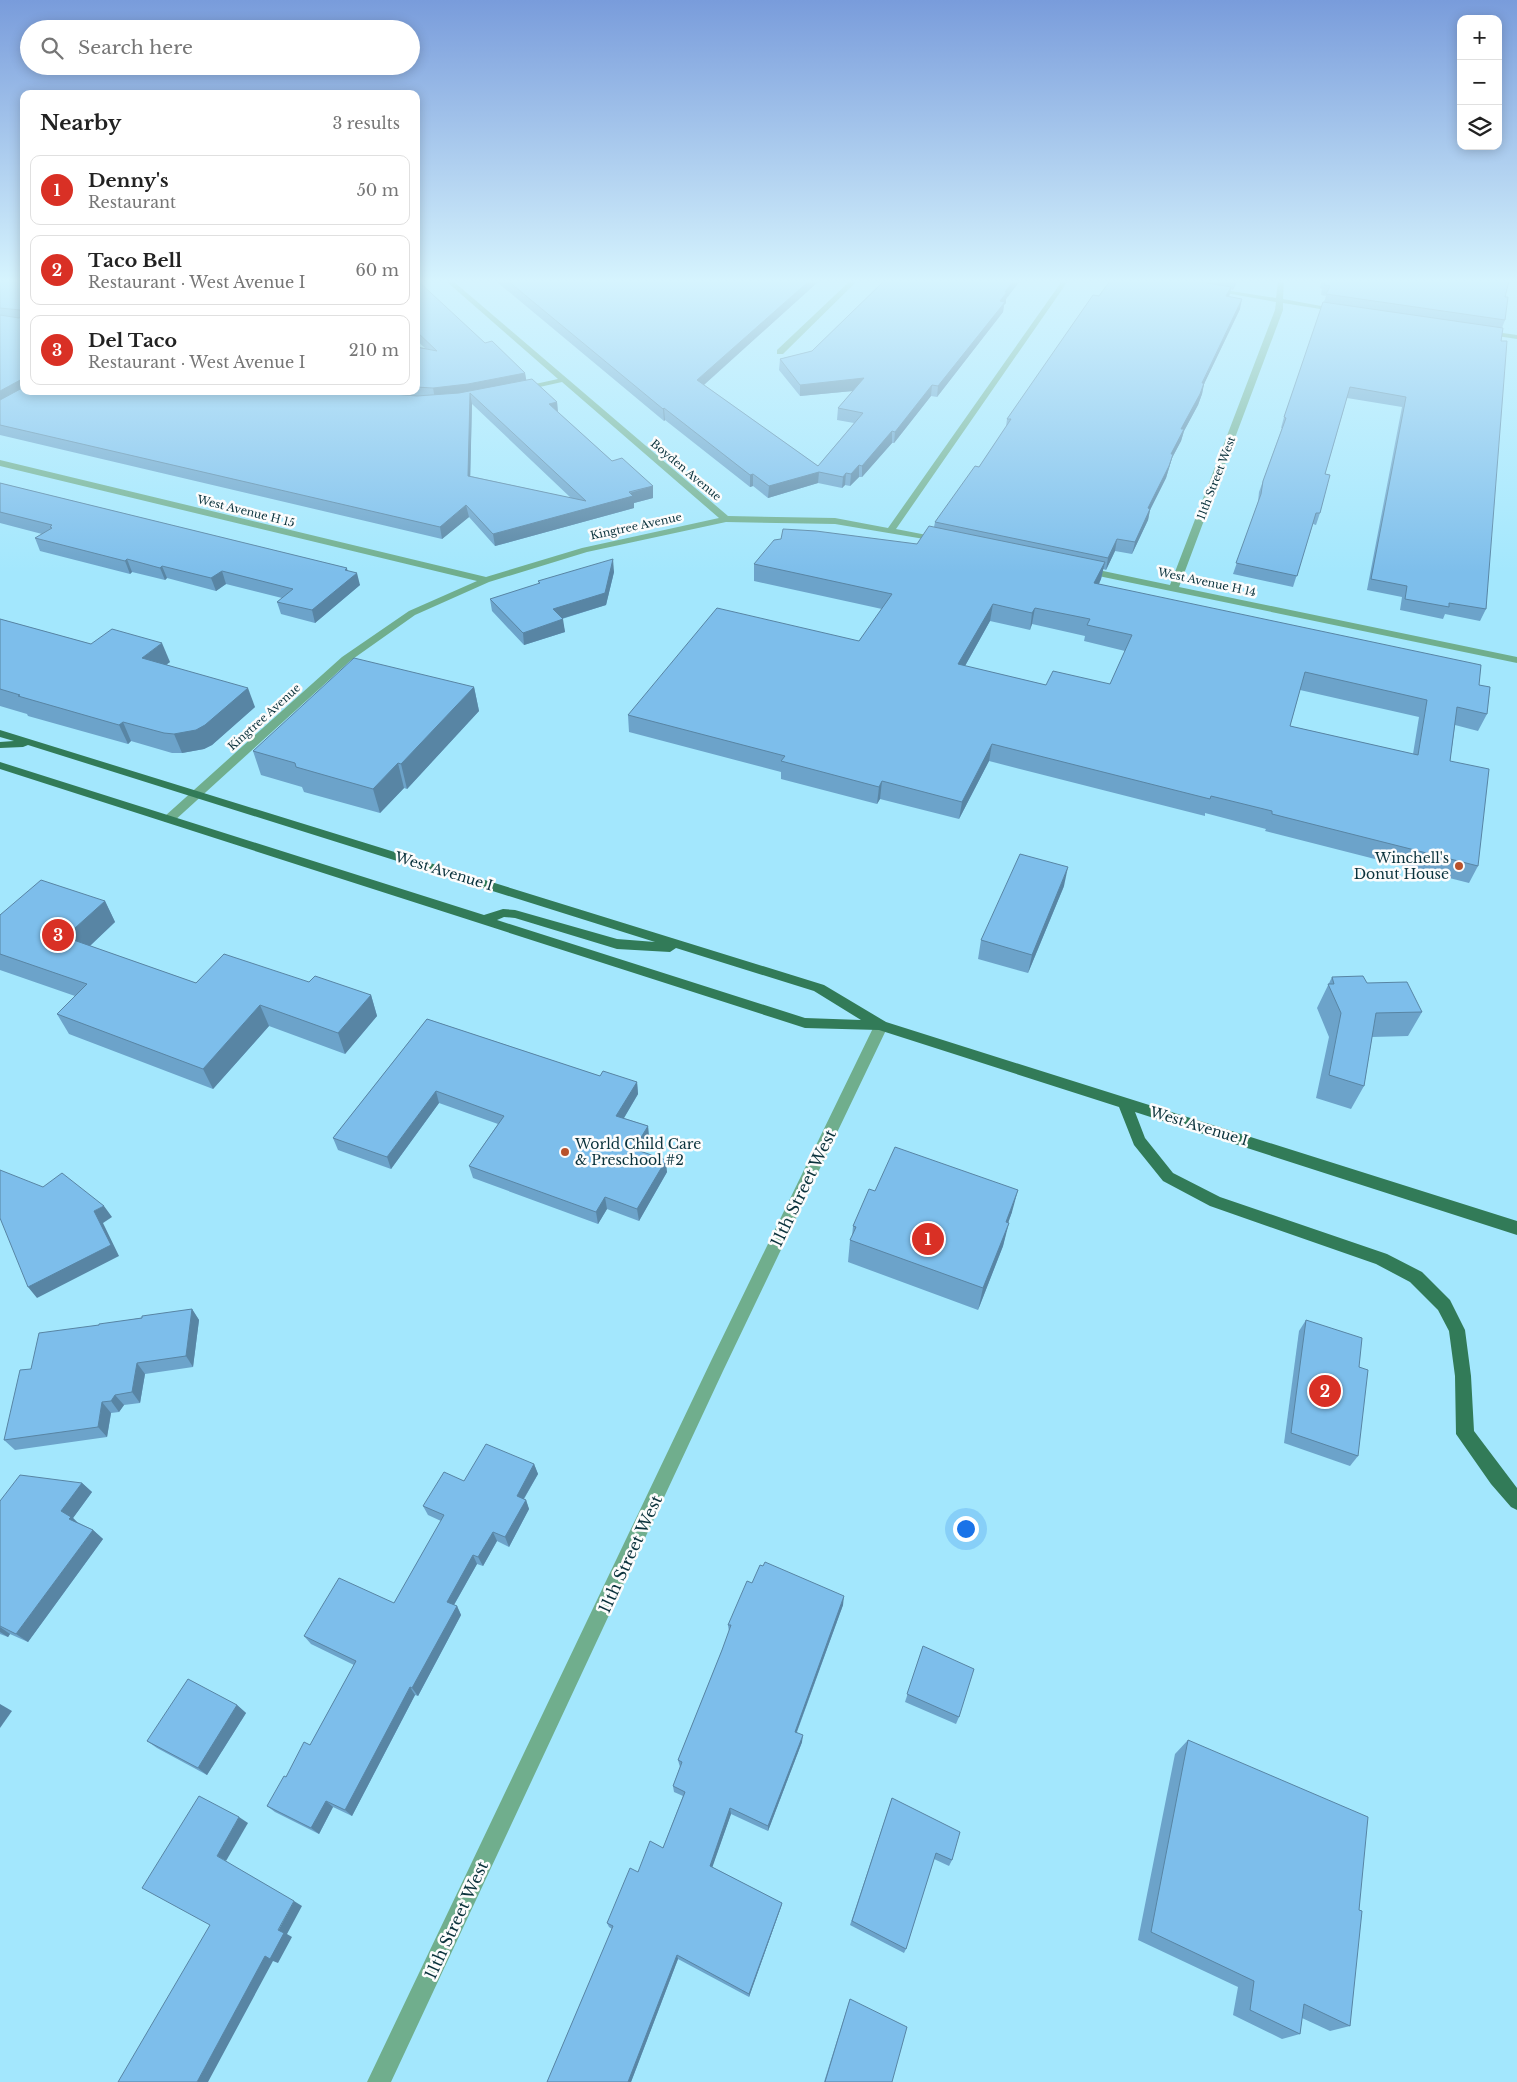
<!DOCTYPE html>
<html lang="en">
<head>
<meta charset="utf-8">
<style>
	:root { --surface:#fff; --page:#f2f2f2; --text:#222; --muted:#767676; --line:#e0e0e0; --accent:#d93025 }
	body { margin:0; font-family:"Libre Baskerville",serif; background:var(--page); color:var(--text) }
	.controls { position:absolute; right:15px; top:15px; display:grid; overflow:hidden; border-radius:10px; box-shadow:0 2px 12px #0003 }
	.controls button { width:45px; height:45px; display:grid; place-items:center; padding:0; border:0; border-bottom:1px solid var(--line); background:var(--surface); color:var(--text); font:25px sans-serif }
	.you { position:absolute; left:965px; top:1528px; width:18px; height:18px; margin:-12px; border:4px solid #fff; border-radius:50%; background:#1a73e8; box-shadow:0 0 0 8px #1a73e833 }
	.badge { display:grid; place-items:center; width:32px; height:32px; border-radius:50%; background:var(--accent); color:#fff; font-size:16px; font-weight:700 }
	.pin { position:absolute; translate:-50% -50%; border:2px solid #fff; box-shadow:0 1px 5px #0006 }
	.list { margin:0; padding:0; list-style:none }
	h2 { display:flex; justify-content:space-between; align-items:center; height:65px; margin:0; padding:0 20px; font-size:21px }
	h2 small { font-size:16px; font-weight:400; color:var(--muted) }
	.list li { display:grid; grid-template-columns:32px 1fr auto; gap:15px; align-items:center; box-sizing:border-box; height:70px; margin:0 10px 10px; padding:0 10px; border:1px solid var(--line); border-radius:10px }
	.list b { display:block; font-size:19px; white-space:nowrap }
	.list p { margin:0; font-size:16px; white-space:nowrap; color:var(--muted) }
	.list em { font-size:16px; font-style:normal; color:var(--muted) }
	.icon { flex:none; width:28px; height:28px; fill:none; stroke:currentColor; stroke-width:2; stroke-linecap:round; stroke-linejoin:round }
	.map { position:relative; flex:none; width:1517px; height:2082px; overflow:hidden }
	.search { position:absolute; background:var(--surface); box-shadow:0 2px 12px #0003; left:20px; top:20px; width:400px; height:55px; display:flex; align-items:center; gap:12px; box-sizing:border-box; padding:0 18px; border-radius:28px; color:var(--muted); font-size:19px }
	.panel { position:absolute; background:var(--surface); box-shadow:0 2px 12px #0003; left:20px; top:90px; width:400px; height:305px; border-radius:10px }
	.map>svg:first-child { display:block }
</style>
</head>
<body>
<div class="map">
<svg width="1517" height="2082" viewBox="0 0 1517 2082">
	<rect width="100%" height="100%" fill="#a3e7fd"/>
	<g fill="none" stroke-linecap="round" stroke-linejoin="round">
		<!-- minor -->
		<g fill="#70ae8d" fill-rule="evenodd">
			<polygon points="446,281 453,281 728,516 835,518 888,528 1062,281 1068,281 896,529 942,538 942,542 835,524 726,522 587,552 489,582 415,615 350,661 173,822 165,822 163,819 165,816 342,657 409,611 477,581 0,466 0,460 486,577 582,548 719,518 562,382 517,392 517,388 558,379"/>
			<polygon points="850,281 857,281 783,354 777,354 777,350"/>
			<polygon points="1278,281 1284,281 1283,299 1343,310 1339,312 1283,303 1283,310 1179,587 1517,657 1517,663 1084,573 1079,570 1084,567 1170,585 1275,310 1276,302 1209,290 1212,288 1276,298"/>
			<polygon points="1481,330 1517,335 1517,339 1484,334 1481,334"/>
			<polygon points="881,1021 886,1022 888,1026 723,1371 391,2082 367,2082 711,1361 874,1026 876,1022"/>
		</g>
		<!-- primary -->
		<path fill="#327b58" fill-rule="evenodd" d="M0,730L824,985L886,1022L1517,1221V1235L1135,1112L1145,1138L1173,1173L1220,1197L1387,1254L1422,1272L1450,1300L1465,1330L1471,1376L1474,1431L1517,1488V1510L1511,1507L1491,1484L1456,1434L1455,1376L1449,1331L1438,1310L1410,1282L1376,1264L1210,1206L1163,1181L1134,1145L1119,1107L879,1030L805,1028L0,769V762L484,915L503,909L515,910L617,939L655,942L28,745L23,747L0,748V742L14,741L0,737ZM504,917L515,918L617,949L670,952L676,948L814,991L861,1020L805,1018L497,920Z"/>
	</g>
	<!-- wall -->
	<g fill="#6ca3ca" fill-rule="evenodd">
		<path d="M0,281H24V391H416V347L425,348L416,340V281L485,343L525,373L526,381L557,402L558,412L612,461L653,486V498L634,503V508L495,546L469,517L442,539L0,435ZM472,404L571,498L470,476Z"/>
		<polygon points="496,281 819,281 704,385 818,466 854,423 837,420 838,408 853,391 800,396 779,370 780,359 812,351 884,281 1020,281 1006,299 1006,303 1004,305 1003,312 937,397 931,396 894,443 892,443 862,477 859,477 850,486 845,485 842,488 818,483 768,498 753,486 750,487 665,420 664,421"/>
		<path d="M1110,281H1237L1233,290L1231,289L1229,297L1240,309L1204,384L1202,394L1198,405L1184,431L1181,441L1172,458L1166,478L1150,510L1148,520L1132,554L1115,551L1106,570L1103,569L1101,579L1099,584L1479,685L1487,714L1478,731L1455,725L1450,761L1478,866L1469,883L1265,831L1266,829L1205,813V816L989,761L959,819L880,799L877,804L781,779V772L629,732L628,715L859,641L882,609L754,581V564L917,544L934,527L935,522L979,467L1006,427L1007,419ZM990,621L1030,630L1032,624L1085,636L1084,641L1125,651L1110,684L1046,685L965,666ZM1300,690L1419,717L1413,754L1290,726Z"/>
		<polygon points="1321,281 1509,281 1505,297 1505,320 1502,328 1486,609 1480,621 1445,614 1443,619 1400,610 1402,597 1367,590 1402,407 1347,398 1325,474 1320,513 1316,525 1313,524 1293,587 1233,574 1258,502 1259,492 1263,481 1282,428 1281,428 1284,417 1324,302 1326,296 1321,295 1322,289 1320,288"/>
		<polygon points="0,483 347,568 347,570 360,585 315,623 281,614 277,602 282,598 226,584 216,591 167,578 165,580 132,572 130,574 40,551 35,538 42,534 0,523"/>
		<polygon points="614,572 606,605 562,619 565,632 524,645 492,611 490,599 539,584 538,581"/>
		<polygon points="0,619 91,644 170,662 166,664 255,707 212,745 204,749 182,753 172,753 131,741 128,744 28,716 27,714 0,706"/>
		<polygon points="474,687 479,711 407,789 404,788 380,813 304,792 302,787 261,775 253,751"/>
		<polygon points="1064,886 1028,973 978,959 981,940"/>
		<polygon points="105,901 115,922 90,946 196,983 309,982 371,995 377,1016 345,1054 269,1026 213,1089 69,1034 57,1014 75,996 0,970 0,915"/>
		<polygon points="1332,977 1367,983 1422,1012 1408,1036 1372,1037 1364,1086 1351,1109 1316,1098 1329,1037 1317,1008"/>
		<polygon points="427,1019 600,1076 637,1082 638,1094 624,1118 648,1126 649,1138 641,1151 667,1172 639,1221 607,1209 598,1224 473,1178 469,1166 498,1124 439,1103 391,1169 338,1150 333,1138"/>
		<polygon points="875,1191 1012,1212 1008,1223 1003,1246 978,1310 848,1262 850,1240 852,1237 853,1226"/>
		<polygon points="192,1309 199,1320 193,1367 145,1374 140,1403 124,1405 119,1412 111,1413 107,1437 15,1450 4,1440 31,1369 99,1325"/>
		<polygon points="1306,1320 1359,1367 1358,1456 1350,1466 1284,1443 1299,1331"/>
		<polygon points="534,1464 538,1474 524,1499 526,1500 529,1509 509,1547 497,1541 483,1566 477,1564 454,1605 457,1606 461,1615 418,1696 415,1695 352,1816 333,1807 319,1834 275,1812 267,1806 286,1777 310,1745 354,1665 311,1644 304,1636 394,1603 441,1521 428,1515 423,1506 464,1481"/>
		<polygon points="82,1483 92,1492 73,1518 77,1522 93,1530 103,1539 28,1642 10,1634 8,1637 0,1634 0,1501"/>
		<polygon points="752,1583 843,1605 797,1732 802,1742 768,1831 731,1814 712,1867 782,1903 781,1907 749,1997 678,1959 631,2082 547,2082 612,1929 609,1927 607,1923 638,1872 663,1848 683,1796 674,1792 673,1786 680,1767 678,1760 722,1650 729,1632 728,1625"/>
		<polygon points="923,1646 959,1717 956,1724 905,1702"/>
		<polygon points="237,1705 246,1713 207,1775 157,1748 147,1741"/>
		<polygon points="1188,1740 1359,1910 1350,2026 1330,2031 1302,2018 1300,2034 1282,2039 1233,2015 1238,1987 1138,1940 1175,1754"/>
		<polygon points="892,1798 952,1860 949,1866 934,1859 906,1949 904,1953 850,1925"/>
		<polygon points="850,1999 892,2082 824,2082"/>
	</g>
	<!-- shaded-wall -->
	<g fill="#5885a4">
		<polygon points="809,281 819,281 697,391 697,380"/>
		<polygon points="1013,281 1020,281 1006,299 1006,303 1004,305 1003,312 937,397 938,386 1000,301 1005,292"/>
		<polygon points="1235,281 1237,281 1233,290"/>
		<polygon points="1231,287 1229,297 1226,296"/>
		<polygon points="1242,299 1240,309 1204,384 1202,394 1198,405 1184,431 1181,441 1172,458 1166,478 1150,510 1148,520 1132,554 1135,542 1148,508 1171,454 1181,429"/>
		<polygon points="525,373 527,384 470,393 472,404 470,487 435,399 433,388"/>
		<polygon points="22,378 24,381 24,391 0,405 0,391"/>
		<polygon points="864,378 863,390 800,396 800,385"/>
		<polygon points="932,385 931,396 894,443 895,432"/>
		<polygon points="557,402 558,414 549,404"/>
		<polygon points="664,408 665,420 664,421 663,409"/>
		<polygon points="892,431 892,443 862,477 862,466"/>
		<polygon points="859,465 859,477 850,486 851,474"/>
		<polygon points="819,472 818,483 768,498 769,486"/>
		<polygon points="846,473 845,485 842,488 843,477"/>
		<polygon points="753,474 753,486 750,487 750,475"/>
		<polygon points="653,486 653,498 634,503 634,508 495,546 493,534"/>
		<polygon points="466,505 469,517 442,539 440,527"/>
		<polygon points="1117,539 1115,551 1106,570 1108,558"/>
		<polygon points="127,559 132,572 130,574 125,561"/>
		<polygon points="613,559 614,572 606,605 554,621 553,609"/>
		<polygon points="1105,562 1101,579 1091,600 1094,583"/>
		<polygon points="162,566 167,578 165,580 160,568"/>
		<polygon points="347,568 349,579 357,573 360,585 315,623 312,610"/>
		<polygon points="222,571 226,584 216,591 211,578"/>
		<polygon points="993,604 990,621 956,682 958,664"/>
		<polygon points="1035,608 1032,624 1030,630 1032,613"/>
		<polygon points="563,619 565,632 524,645 523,633"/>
		<polygon points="162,643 170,662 150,677 142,658"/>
		<polygon points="474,687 479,711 407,789 401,764"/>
		<polygon points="248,688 255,707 212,745 204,749 182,753 174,734"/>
		<polygon points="123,722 131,741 128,744 119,725"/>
		<polygon points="992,744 989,761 959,819 962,802"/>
		<polygon points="398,763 404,788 380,813 373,789"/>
		<polygon points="882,781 880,799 877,804 879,787"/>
		<polygon points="1068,867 1064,886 1028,973 1032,955"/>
		<polygon points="105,901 115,922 77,958 65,937"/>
		<polygon points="371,995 377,1016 345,1054 338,1033"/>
		<polygon points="260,1005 269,1026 213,1089 203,1069"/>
		<polygon points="637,1082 638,1094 618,1128 616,1116"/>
		<polygon points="436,1091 439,1103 391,1169 387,1157"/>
		<polygon points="648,1126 649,1138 636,1161 634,1149"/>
		<polygon points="666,1160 667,1172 639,1221 637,1209"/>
		<polygon points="1018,1190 1012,1212 1000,1245 1006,1222"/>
		<polygon points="605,1197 607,1209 598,1224 596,1212"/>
		<polygon points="104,1206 112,1217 103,1223 119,1256 37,1298 28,1287 94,1211"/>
		<polygon points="1009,1223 1003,1246 978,1310 983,1288"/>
		<polygon points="192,1309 199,1320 193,1367 186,1356"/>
		<polygon points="137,1363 145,1374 140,1403 132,1392"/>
		<polygon points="115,1395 124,1405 119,1412 111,1401"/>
		<polygon points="102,1402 111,1413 107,1437 98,1427"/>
		<polygon points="534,1464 538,1474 520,1505 517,1496"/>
		<polygon points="82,1483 92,1492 73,1518 81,1526 79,1528 61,1511"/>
		<polygon points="526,1500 529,1509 509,1547 505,1537"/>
		<polygon points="93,1530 103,1539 28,1642 16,1634"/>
		<polygon points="493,1532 497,1541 483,1566 478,1557"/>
		<polygon points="473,1555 477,1564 451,1610 447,1602"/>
		<polygon points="844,1596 843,1605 794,1739 795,1732"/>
		<polygon points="457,1606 461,1615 418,1696 412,1688"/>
		<polygon points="0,1627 10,1634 8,1637 0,1632"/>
		<polygon points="410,1687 415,1695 352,1816 345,1810"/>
		<polygon points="0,1704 12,1711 0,1728"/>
		<polygon points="237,1705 246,1713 207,1775 198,1768"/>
		<polygon points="803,1735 802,1742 768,1831 768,1826"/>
		<polygon points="326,1801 333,1807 319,1834 311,1828"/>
		<polygon points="730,1808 731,1814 711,1871 710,1866"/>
		<polygon points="239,1817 248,1823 226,1861 217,1856"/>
		<polygon points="294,1901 302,1906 287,1934 292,1937 278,1963 273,1961 208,2082 197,2082"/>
		<polygon points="782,1903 781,1907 749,1997 749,1994"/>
		<polygon points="677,1955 678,1959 631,2082 628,2082"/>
	</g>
	<!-- building -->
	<g fill="#7dbeeb" stroke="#5885a4" fill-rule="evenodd">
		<polygon points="0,281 24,281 24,378 0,391 0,315 19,318 22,316 20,310 0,308"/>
		<polygon points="416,281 418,281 485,343 492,341 525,373 468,384 433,388 416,387 416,347 437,351 416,331"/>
		<polygon points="508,281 809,281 697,380 818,466 863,413 838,408 864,378 800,385 780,359 812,351 884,281 1013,281 1005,292 1007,292 1000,301 1005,302 938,386 932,385 895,432 892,431 862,466 859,465 851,474 846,473 843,477 819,472 769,486 753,474 750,475 664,408 663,409"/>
		<polygon points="1110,281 1196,281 1231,287 1226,296 1242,299 1202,383 1204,383 1200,394 1181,429 1184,429 1171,454 1173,454 1169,466 1148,508 1150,509 1135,542 1117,539 1108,558 935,522 975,466 979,467 1011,419 1007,419 1093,295 1099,296"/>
		<polygon points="1325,281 1509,281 1505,297 1508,297 1505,320 1326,294 1330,286 1324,285"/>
		<polygon points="1323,302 1503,328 1501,341 1507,341 1486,609 1449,603 1449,607 1405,599 1407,586 1371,579 1406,397 1350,387 1325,474 1330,475 1320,513 1316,513 1297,576 1236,563 1261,494 1263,481 1286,418 1284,417"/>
		<path d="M532,379L557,402L549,404L612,461L622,458L653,486L629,492L633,496L493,534L466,505L440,527L0,425V400L24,387V391H374L381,393L417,396L459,393ZM470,393L586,501L468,476Z"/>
		<polygon points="0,483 347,568 345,570 357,573 312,610 277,602 293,589 222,571 211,578 162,566 160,568 127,559 125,561 35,538 52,528 50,527 52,525 0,512"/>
		<path d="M929,526L1105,562L1094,583L1481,665L1479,685L1490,687L1487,714L1457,707L1450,761L1489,769L1478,866L1272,814V811L1211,796L1210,799L992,744L962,802L882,781L879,787L781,761L785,756L628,715L717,608L859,641L892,594L754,564L774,540L781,539L783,529L816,531L917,544ZM993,604L1032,613L1035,608L1090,619L1087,625L1132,635L1110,684L1053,671L1046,685L958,664ZM1305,672L1427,700L1418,755L1290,726Z"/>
		<polygon points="613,559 605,593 553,609 563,619 523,633 490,599 540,583 538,581"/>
		<polygon points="0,619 91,644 112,629 162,643 142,658 248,688 205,725 196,730 174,734 164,733 123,722 119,725 18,696 20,695 0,689"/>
		<polygon points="354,658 474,687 401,764 398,763 373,789 296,767 295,763 253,751"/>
		<polygon points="1020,854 1068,867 1032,955 981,940"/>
		<polygon points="41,880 105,901 65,937 196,983 224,954 309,982 315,976 371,995 338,1033 260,1005 203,1069 57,1014 87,984 0,954 0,915"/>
		<polygon points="1363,976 1367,983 1407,982 1422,1012 1376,1013 1364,1086 1329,1075 1341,1013 1328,984 1334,984 1332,977"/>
		<polygon points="427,1019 600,1076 603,1071 637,1082 616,1116 648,1126 634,1149 666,1160 637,1209 605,1197 596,1212 469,1166 504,1116 436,1091 387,1157 333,1138"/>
		<polygon points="895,1147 1018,1190 1006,1222 1009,1223 983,1288 850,1240 856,1227 853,1226 869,1189 875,1191"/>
		<polygon points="0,1170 43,1187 62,1173 104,1206 94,1211 111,1245 28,1287 0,1218"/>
		<polygon points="192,1309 186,1356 137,1363 132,1392 115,1395 111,1401 102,1402 98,1427 4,1440 20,1370 31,1369 39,1333 99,1325 99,1324 142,1318 142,1316"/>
		<polygon points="1306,1320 1362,1338 1359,1367 1368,1370 1358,1456 1291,1433"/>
		<polygon points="486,1444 534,1464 517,1496 526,1500 505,1537 493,1532 478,1557 473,1555 447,1602 457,1606 412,1688 410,1687 345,1810 326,1801 311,1828 267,1806 284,1776 286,1777 304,1742 310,1745 356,1661 304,1636 339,1578 394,1603 444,1515 423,1506 444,1472 464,1481"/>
		<polygon points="20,1475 82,1483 61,1511 71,1517 69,1519 93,1530 16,1634 0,1626 0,1501"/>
		<polygon points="765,1562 844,1596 795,1732 803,1735 768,1826 730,1808 710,1866 782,1903 749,1994 677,1955 628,2082 547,2082 613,1926 607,1923 630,1868 638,1872 650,1841 663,1848 685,1792 673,1786 682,1762 678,1760 722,1650 731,1625 728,1625 747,1581 752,1583 760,1565 763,1566"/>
		<polygon points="923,1646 974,1669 959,1717 907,1694"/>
		<polygon points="188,1679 237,1705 198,1768 147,1741"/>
		<polygon points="1188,1740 1368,1817 1359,1910 1362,1911 1350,2026 1304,2004 1300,2034 1250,2010 1254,1981 1151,1932"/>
		<polygon points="199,1796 239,1817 217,1856 294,1901 278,1930 284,1933 270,1959 265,1956 197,2082 118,2082 210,1925 142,1888"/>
		<polygon points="892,1798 960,1832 952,1860 936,1853 906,1949 852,1921"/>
		<polygon points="850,1999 907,2027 892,2082 825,2082"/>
	</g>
	<!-- sky -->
	<linearGradient id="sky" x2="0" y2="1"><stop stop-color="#799cdb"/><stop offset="0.49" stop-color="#d6f4fe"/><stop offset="1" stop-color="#d6f4fe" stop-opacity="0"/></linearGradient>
	<rect width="1517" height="573" fill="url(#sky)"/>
	<!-- markers -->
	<g fill="#b9522b" stroke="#fcfcfc" stroke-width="2">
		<circle cx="1459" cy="866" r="5"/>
		<circle cx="565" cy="1152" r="5"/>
	</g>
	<g text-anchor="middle" stroke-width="5" stroke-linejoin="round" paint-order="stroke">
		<!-- far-street labels -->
		<g font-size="11" fill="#0a323c" stroke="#fcfcfc">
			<text transform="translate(686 470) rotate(40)" y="4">Boyden Avenue</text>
			<text transform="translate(1216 478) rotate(-69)" y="4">11th Street West</text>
			<text transform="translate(246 511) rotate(14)" y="4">West Avenue H 15</text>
			<text transform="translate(636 526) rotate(-12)" y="4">Kingtree Avenue</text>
			<text transform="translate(1207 582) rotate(12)" y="4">West Avenue H 14</text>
			<text transform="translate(264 717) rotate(-42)" y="4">Kingtree Avenue</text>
		</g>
		<!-- poi labels -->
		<g font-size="14" fill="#0a323c" stroke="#fcfcfc" text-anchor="end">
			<text x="1449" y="863">Winchell's<tspan x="1449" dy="16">Donut House</tspan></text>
			<text x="575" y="1149" text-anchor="start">World Child Care<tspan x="575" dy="16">&amp; Preschool #2</tspan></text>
		</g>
		<!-- street labels -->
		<g font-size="14" fill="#0a323c" stroke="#fcfcfc">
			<text transform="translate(444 871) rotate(17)" y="5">West Avenue I</text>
			<text transform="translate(1199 1126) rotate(17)" y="5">West Avenue I</text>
		</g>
		<!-- near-street labels -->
		<g font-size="16" fill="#0a323c" stroke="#fcfcfc">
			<text transform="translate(803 1188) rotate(-64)" y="6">11th Street West</text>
			<text transform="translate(630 1554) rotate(-65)" y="6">11th Street West</text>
			<text transform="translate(456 1920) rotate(-65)" y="6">11th Street West</text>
		</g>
	</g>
</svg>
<div class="controls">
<button>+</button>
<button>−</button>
<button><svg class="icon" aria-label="layers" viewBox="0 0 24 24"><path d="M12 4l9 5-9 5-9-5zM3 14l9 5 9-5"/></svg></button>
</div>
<div class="you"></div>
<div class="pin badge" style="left:928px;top:1239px">1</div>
<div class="pin badge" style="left:1325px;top:1391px">2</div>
<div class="pin badge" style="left:58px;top:935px">3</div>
<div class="search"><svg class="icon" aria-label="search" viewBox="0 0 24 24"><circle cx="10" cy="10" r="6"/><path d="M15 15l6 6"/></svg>Search here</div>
<section class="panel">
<h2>Nearby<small>3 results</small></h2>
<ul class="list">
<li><span class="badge">1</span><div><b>Denny's</b><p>Restaurant</p></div><em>50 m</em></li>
<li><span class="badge">2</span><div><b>Taco Bell</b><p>Restaurant · West Avenue I</p></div><em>60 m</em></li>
<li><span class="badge">3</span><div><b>Del Taco</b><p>Restaurant · West Avenue I</p></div><em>210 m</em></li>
</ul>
</section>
</div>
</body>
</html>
